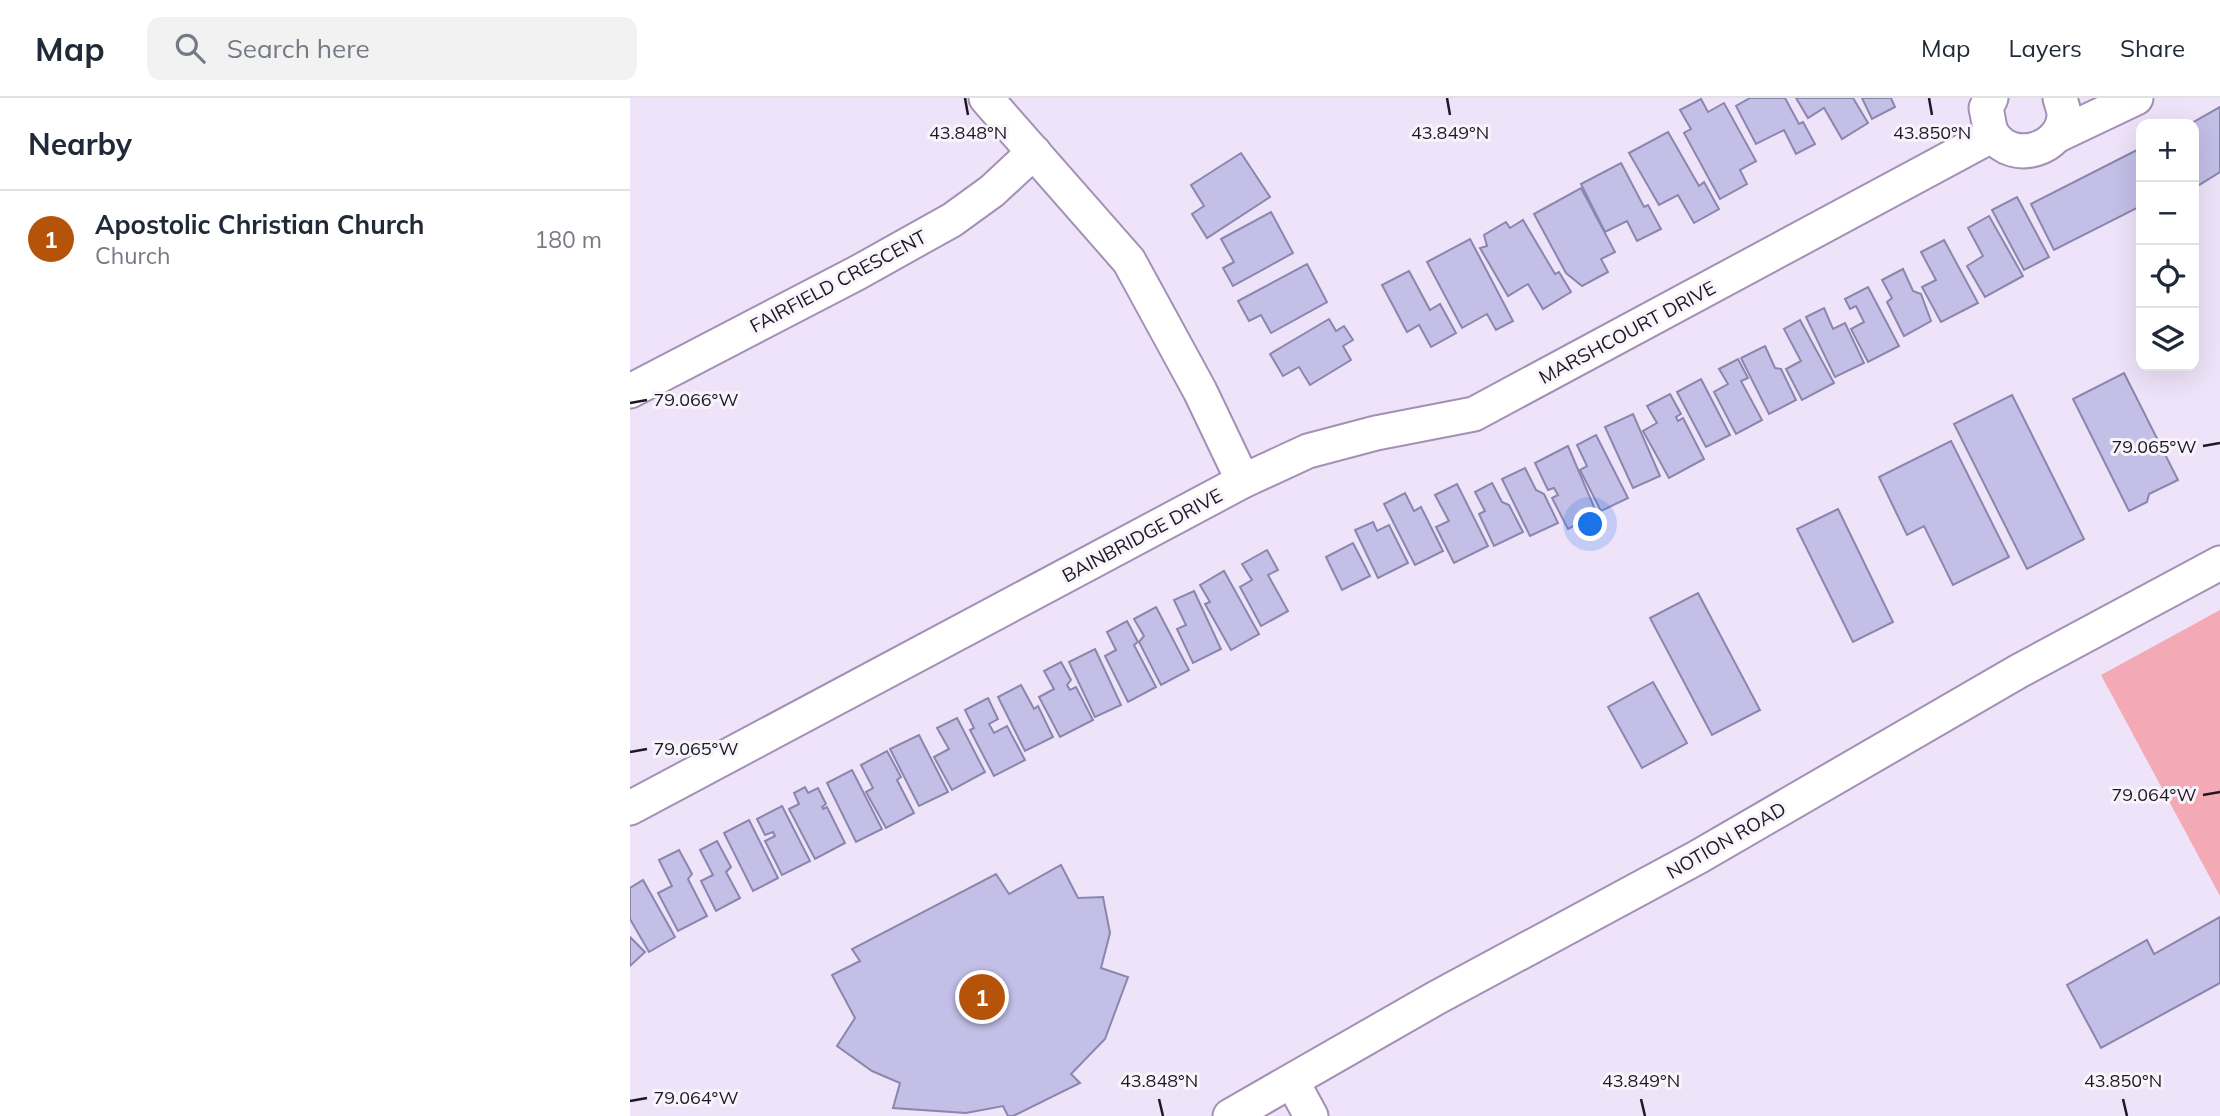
<!DOCTYPE html>
<html lang="en">
<head>
<meta charset="utf-8">
<style>
	:root { --surface:#fff; --page:#f2f2f3; --text:#1f2937; --muted:#747a83; --line:#e0e1e3; --accent:#b45309 }
	body { margin:0; font-family:Mulish,sans-serif; background:var(--page); color:var(--text) }
	.controls { position:absolute; right:21px; top:21px; display:grid; overflow:hidden; border-radius:14px; box-shadow:0 7px 28px #0002 }
	.controls button { width:63px; height:63px; display:grid; place-items:center; padding:0; border:0; border-bottom:2px solid var(--line); background:var(--surface); color:var(--text); font:35px sans-serif }
	.you { position:absolute; left:961px; top:427px; width:24px; height:24px; margin:-18px; border:5px solid #fff; border-radius:50%; background:#1a73e8; box-shadow:0 0 0 10px #1a73e833 }
	.badge { display:grid; place-items:center; width:46px; height:46px; border-radius:50%; background:var(--accent); color:#fff; font-size:23px; font-weight:700 }
	.pin { position:absolute; translate:-50% -50%; border:4px solid #fff; box-shadow:0 2px 7px #0006 }
	.list { margin:0; padding:0; list-style:none }
	h2 { display:flex; justify-content:space-between; align-items:center; height:91px; margin:0; padding:0 28px; font-size:30px }
	h2 small { font-size:23px; font-weight:400; color:var(--muted) }
	.list li { display:grid; grid-template-columns:46px 1fr auto; gap:21px; align-items:center; box-sizing:border-box; height:98px; padding:0 28px; border-top:2px solid var(--line) }
	.list b { display:block; font-size:26px; white-space:nowrap }
	.list p { margin:0; font-size:23px; white-space:nowrap; color:var(--muted) }
	.list em { font-size:23px; font-style:normal; color:var(--muted) }
	.icon { flex:none; width:38px; height:38px; fill:none; stroke:currentColor; stroke-width:2; stroke-linecap:round; stroke-linejoin:round }
	.map { position:relative; flex:none; width:1590px; height:1018px; overflow:hidden }
	header { display:flex; align-items:center; gap:42px; box-sizing:border-box; height:98px; padding:0 35px; background:var(--surface); border-bottom:2px solid var(--line) }
	header strong { font-size:33px }
	nav { display:flex; gap:38px; margin-inline-start:auto; font-size:24px }
	.search { width:490px; height:63px; background:var(--page); display:flex; align-items:center; gap:18px; box-sizing:border-box; padding:0 24px; border-radius:14px; color:var(--muted); font-size:26px }
	main { display:flex }
	aside { flex:1; background:var(--surface) }
	.map>svg:first-child { display:block }
</style>
</head>
<body>
<header>
<strong>Map</strong>
<div class="search"><svg class="icon" aria-label="search" viewBox="0 0 24 24"><circle cx="10" cy="10" r="6"/><path d="M15 15l6 6"/></svg>Search here</div>
<nav><a>Map</a><a>Layers</a><a>Share</a></nav>
</header>
<main>
<aside>
<h2>Nearby<small></small></h2>
<ul class="list">
<li><span class="badge">1</span><div><b>Apostolic Christian Church</b><p>Church</p></div><em>180 m</em></li>
</ul>
</aside>
<div class="map">
<svg width="1590" height="1018" viewBox="0 0 1590 1018">
	<rect width="100%" height="100%" fill="#efe3fa"/>
	<!-- green -->
	<polygon fill="#f4aab5" points="1590,512 1590,798 1471,577"/>
	<!-- building -->
	<g fill="#c3bfe7" stroke="#8a86ac" stroke-width="2">
		<polygon points="1120,0 1155,0 1169,26 1173,24 1185,46 1166,56 1154,32 1126,46 1106,8"/>
		<polygon points="1166,0 1223,0 1238,25 1212,41 1194,10 1178,20"/>
		<polygon points="1232,0 1261,0 1265,9 1242,21"/>
		<polygon points="1071,1 1078,14 1094,5 1126,63 1110,72 1117,86 1090,101 1054,35 1061,31 1050,12"/>
		<polygon points="1590,9 1590,74 1569,87 1564,77 1564,26 1560,26"/>
		<polygon points="1038,34 1069,88 1074,84 1089,111 1064,125 1048,97 1029,107 999,55"/>
		<polygon points="1511,50 1511,108 1424,152 1401,106"/>
		<polygon points="611,55 640,99 577,140 562,116 574,108 561,87"/>
		<polygon points="991,65 1014,109 1018,107 1031,131 1007,143 997,123 975,134 951,86"/>
		<polygon points="951,90 985,154 971,161 978,174 952,188 936,175 904,116"/>
		<polygon points="1387,99 1419,159 1394,172 1362,112"/>
		<polygon points="641,114 663,155 603,188 593,170 604,164 591,141"/>
		<polygon points="1359,118 1393,178 1355,199 1337,168 1353,158 1338,130"/>
		<polygon points="893,122 925,176 929,174 941,194 913,211 898,186 878,198 850,150 857,148 854,137 876,124 880,130"/>
		<polygon points="840,141 883,223 866,232 857,216 832,230 797,164"/>
		<polygon points="1314,142 1348,205 1311,224 1292,189 1306,182 1291,154"/>
		<polygon points="677,166 697,204 641,235 631,217 619,223 608,203"/>
		<polygon points="1273,171 1283,193 1291,196 1301,223 1274,238 1257,204 1262,200 1252,182"/>
		<polygon points="779,173 800,212 810,206 826,235 801,249 789,227 777,234 752,187"/>
		<polygon points="1238,189 1269,248 1238,264 1221,231 1234,224 1226,208 1220,211 1215,201"/>
		<polygon points="1194,210 1203,231 1215,225 1234,265 1205,279 1176,219"/>
		<polygon points="699,221 706,233 714,228 723,242 713,248 721,262 680,287 669,269 653,278 640,256"/>
		<polygon points="1170,222 1204,285 1172,302 1156,271 1171,263 1154,231"/>
		<polygon points="1135,248 1145,270 1151,271 1166,302 1139,316 1111,260"/>
		<polygon points="1108,261 1118,280 1111,283 1132,322 1106,336 1084,294 1098,286 1089,271"/>
		<polygon points="1494,275 1548,382 1519,396 1517,404 1499,413 1443,301"/>
		<polygon points="1071,281 1100,337 1076,349 1047,294"/>
		<polygon points="1040,296 1051,316 1046,319 1048,323 1053,320 1074,361 1039,380 1013,333 1027,325 1017,308"/>
		<polygon points="1382,297 1454,441 1397,471 1324,326"/>
		<polygon points="1003,316 1030,378 1003,390 975,329"/>
		<polygon points="966,337 998,400 971,413 950,372 957,368 947,347"/>
		<polygon points="1321,343 1379,459 1323,487 1294,428 1277,437 1249,379"/>
		<polygon points="938,348 967,416 938,431 922,400 928,397 924,390 918,392 905,365"/>
		<polygon points="895,370 906,392 914,396 928,425 900,438 872,381"/>
		<polygon points="862,385 872,404 879,407 893,434 864,448 849,416 855,413 845,394"/>
		<polygon points="827,386 858,448 824,465 806,429 819,423 805,397"/>
		<polygon points="775,395 784,413 791,409 813,453 785,467 754,406"/>
		<polygon points="1208,411 1263,524 1223,544 1167,431"/>
		<polygon points="743,424 747,433 759,427 778,465 748,480 725,432"/>
		<polygon points="723,445 740,478 712,492 696,459"/>
		<polygon points="637,452 648,472 638,477 658,513 631,528 610,489 622,482 612,466"/>
		<polygon points="594,473 629,536 601,552 575,506 580,504 570,487"/>
		<polygon points="564,493 591,551 563,565 547,531 556,527 544,502"/>
		<polygon points="1068,495 1130,612 1082,637 1020,520"/>
		<polygon points="526,509 559,572 531,587 509,544 514,538 504,521"/>
		<polygon points="497,523 508,544 504,547 526,589 498,604 475,558 486,552 477,534"/>
		<polygon points="465,551 491,607 465,619 439,564"/>
		<polygon points="431,564 441,582 437,587 440,592 446,589 463,622 430,639 409,599 424,591 414,573"/>
		<polygon points="1023,584 1057,645 1012,670 978,609"/>
		<polygon points="391,587 404,611 408,608 423,639 395,653 368,599"/>
		<polygon points="358,600 368,621 359,626 364,635 377,628 395,662 364,678 340,632 344,630 335,612"/>
		<polygon points="327,620 355,674 322,692 304,659 319,651 307,630"/>
		<polygon points="289,637 318,694 289,708 260,651"/>
		<polygon points="257,653 271,679 267,682 284,715 256,730 236,694 243,690 231,667"/>
		<polygon points="222,672 252,731 226,744 197,685"/>
		<polygon points="175,689 178,695 188,690 196,706 192,709 193,711 197,709 215,745 185,761 159,711 169,706 164,695"/>
		<polygon points="152,708 180,763 152,777 135,743 145,738 143,734 135,737 127,721"/>
		<polygon points="119,722 148,780 123,793 94,735"/>
		<polygon points="87,743 101,769 96,774 110,800 86,813 71,783 83,777 70,752"/>
		<polygon points="49,752 62,776 58,781 77,818 48,833 28,795 42,788 29,762"/>
		<polygon points="431,767 448,800 473,799 480,835 471,870 498,879 475,941 441,976 450,985 383,1018 378,1018 373,1008 336,1015 263,1010 270,985 242,973 207,948 225,920 202,877 230,863 222,851 366,776 379,796"/>
		<polygon points="13,782 45,839 19,854 0,821 0,790"/>
		<polygon points="1590,819 1590,885 1471,950 1437,887 1517,842 1524,856"/>
		<polygon points="0,839 15,854 0,868"/>
	</g>
	<g fill="none" stroke-linecap="round" stroke-linejoin="round">
		<!-- minor casing -->
		<g stroke="#a390b4" stroke-width="37">
			<g id="minor">
				<path d="M1361,0L1356,10C1358,18 1359,31 1363,37C1383,67 1433,51 1434,17C1434,11 1431,5 1430,0"/>
				<polyline points="1426,38 1506,0"/>
				<polyline points="0,293 227,175 322,122 362,93 404,54"/>
				<polyline points="613,383 678,353 746,335 844,316 1363,37"/>
				<polyline points="0,710 613,383 570,293 499,163 356,0"/>
				<polyline points="662,983 681,1018"/>
				<polyline points="600,1018 806,900 1068,759 1389,573 1590,465"/>
			</g>
		</g>
		<!-- minor -->
		<use href="#minor" stroke="#fff" stroke-width="33"/>
	</g>
	<!-- ticks -->
	<path fill="none" stroke="#1e1724" stroke-width="2.5" d="M335,0L338,17M817,0L820,17M1299,0L1302,17M0,305L17,302M1573,348L1590,345M0,654L17,651M1573,697L1590,694M529,1001L533,1018M1011,1001L1015,1018M1493,1001L1497,1018M0,1003L17,1000"/>
	<g text-anchor="middle" stroke-width="6" stroke-linejoin="round" paint-order="stroke">
		<!-- street labels -->
		<g font-size="19" fill="#1e1724" stroke="#f8f4fb">
			<text transform="translate(208 183) rotate(-28)" y="7">FAIRFIELD CRESCENT</text>
			<text transform="translate(997 234) rotate(-28)" y="7">MARSHCOURT DRIVE</text>
			<text transform="translate(512 437) rotate(-28)" y="7">BAINBRIDGE DRIVE</text>
			<text transform="translate(1096 742) rotate(-30)" y="7">NOTION ROAD</text>
		</g>
	</g>
	<g font-size="18" text-anchor="middle" fill="#1e1724" stroke="#f8f4fb" stroke-width="6" stroke-linejoin="round" paint-order="stroke">
		<text x="338" y="41">43.848°N</text>
		<text x="820" y="41">43.849°N</text>
		<text x="1302" y="41">43.850°N</text>
		<text x="66" y="308">79.066°W</text>
		<text x="1524" y="355">79.065°W</text>
		<text x="66" y="657">79.065°W</text>
		<text x="1524" y="703">79.064°W</text>
		<text x="529" y="989">43.848°N</text>
		<text x="1011" y="989">43.849°N</text>
		<text x="1493" y="989">43.850°N</text>
		<text x="66" y="1006">79.064°W</text>
	</g>
</svg>
<div class="controls">
<button>+</button>
<button>−</button>
<button><svg class="icon" aria-label="locate" viewBox="0 0 24 24"><circle cx="12" cy="12" r="6"/><path d="M12 2v4M12 18v4M2 12h4M18 12h4"/></svg></button>
<button><svg class="icon" aria-label="layers" viewBox="0 0 24 24"><path d="M12 4l9 5-9 5-9-5zM3 14l9 5 9-5"/></svg></button>
</div>
<div class="you"></div>
<div class="pin badge" style="left:352px;top:899px">1</div>
</div>
</main>
</body>
</html>
